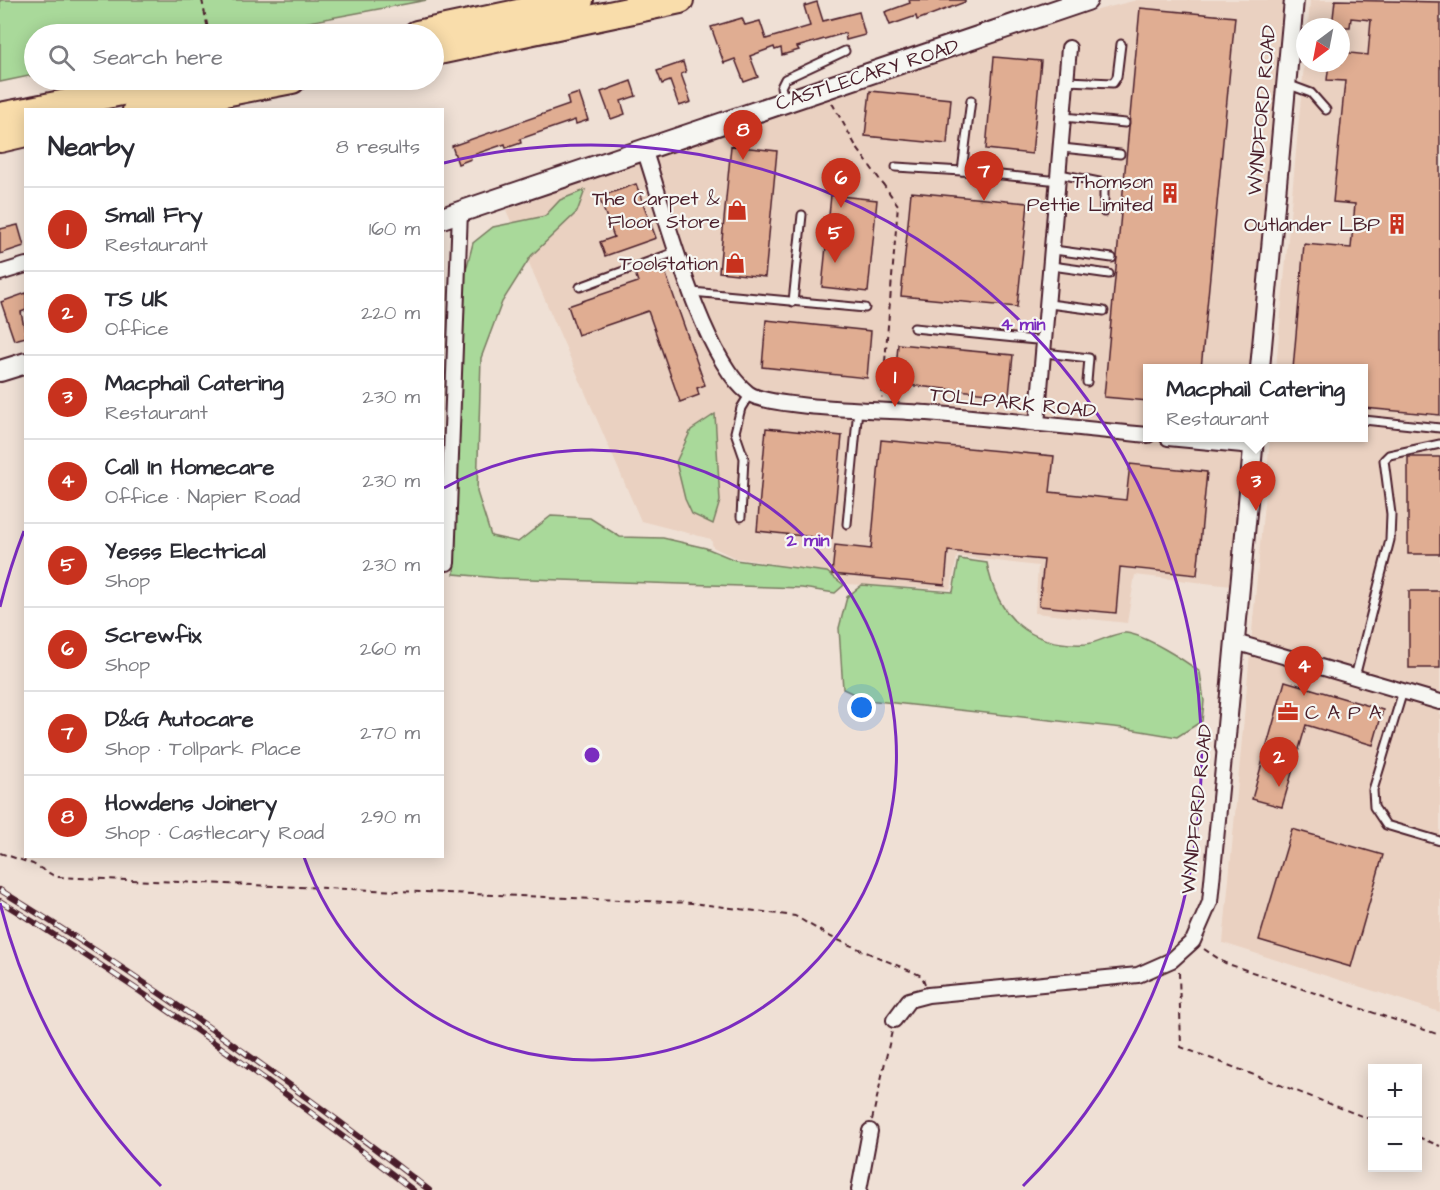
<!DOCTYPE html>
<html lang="en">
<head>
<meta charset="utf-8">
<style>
	:root { --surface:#fff; --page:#f2f2f3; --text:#2b2b33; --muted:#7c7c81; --line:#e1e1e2; --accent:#c8321e }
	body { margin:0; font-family:"Architects Daughter",sans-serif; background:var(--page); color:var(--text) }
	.controls { position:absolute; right:18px; bottom:18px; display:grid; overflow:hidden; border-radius:0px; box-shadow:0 3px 15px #0003 }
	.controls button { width:54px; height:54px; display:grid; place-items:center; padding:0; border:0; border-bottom:2px solid var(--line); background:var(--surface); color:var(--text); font:30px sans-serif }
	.compass { position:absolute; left:1296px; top:18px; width:54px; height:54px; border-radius:50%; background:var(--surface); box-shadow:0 3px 15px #0003; rotate:212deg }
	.you { position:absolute; left:862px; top:708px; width:21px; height:21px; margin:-15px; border:4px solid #fff; border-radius:50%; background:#1a73e8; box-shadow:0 0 0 9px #1a73e833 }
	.badge { display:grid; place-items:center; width:39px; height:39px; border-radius:50%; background:var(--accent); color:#fff; font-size:20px; font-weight:700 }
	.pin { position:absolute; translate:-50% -50px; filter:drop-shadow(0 2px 3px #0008) }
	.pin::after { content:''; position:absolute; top:32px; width:21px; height:18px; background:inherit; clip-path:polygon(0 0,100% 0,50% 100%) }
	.popup { position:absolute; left:1143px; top:364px; width:225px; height:78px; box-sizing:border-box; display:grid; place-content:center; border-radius:0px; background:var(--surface); filter:drop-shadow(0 2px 4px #0005); font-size:20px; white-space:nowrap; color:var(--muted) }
	.popup b { font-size:22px; color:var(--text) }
	.popup::after { content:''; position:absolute; left:50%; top:100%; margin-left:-12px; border:12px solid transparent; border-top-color:var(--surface) }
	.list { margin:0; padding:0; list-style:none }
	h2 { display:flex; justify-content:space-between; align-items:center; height:78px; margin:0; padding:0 24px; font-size:26px }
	h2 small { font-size:20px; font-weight:400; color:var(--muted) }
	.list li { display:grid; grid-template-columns:39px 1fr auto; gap:18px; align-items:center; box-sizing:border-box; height:84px; padding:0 24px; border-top:2px solid var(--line) }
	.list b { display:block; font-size:22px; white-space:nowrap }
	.list p { margin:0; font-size:20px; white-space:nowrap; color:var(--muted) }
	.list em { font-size:20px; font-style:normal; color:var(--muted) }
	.icon { flex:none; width:33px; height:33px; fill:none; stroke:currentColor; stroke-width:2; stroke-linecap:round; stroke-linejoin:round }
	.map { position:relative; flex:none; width:1440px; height:1190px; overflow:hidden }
	.search { position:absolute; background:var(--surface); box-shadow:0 3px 15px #0003; left:24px; top:24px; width:420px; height:66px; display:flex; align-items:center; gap:15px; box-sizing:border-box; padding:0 21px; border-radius:33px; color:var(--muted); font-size:22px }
	.panel { position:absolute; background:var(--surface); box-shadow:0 3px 15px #0003; left:24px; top:108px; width:420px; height:750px; border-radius:0px }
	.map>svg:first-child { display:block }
</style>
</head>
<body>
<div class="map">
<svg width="1440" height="1190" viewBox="0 0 1440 1190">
	<rect width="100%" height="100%" fill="#efe0d5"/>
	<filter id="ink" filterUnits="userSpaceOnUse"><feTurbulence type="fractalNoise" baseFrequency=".0167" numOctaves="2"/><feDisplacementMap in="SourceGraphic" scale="12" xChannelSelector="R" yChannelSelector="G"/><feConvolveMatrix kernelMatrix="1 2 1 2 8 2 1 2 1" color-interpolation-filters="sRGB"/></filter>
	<g filter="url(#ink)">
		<!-- built -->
		<g fill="#ead1c1">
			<polygon points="1137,0 1283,0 1250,368 1148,368 1148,438 1244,438 1231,586 1135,575 1127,623 1035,613 1038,566 957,556 951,589 845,584 830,572 735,558 713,547 711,539 641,521 506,210 750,121 1078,15"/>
			<polygon points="1310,0 1440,0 1440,1012 1223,943 1270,438 1364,438 1364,368 1276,368 1305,54 1305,63 1341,63 1341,27 1308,27"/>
		</g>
		<!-- green -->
		<g fill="#a9d99a" stroke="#7a7c62" stroke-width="1.5">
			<polygon points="0,0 427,0 244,34 34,34 34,75 0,82"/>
			<polygon points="585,190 577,212 531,256 502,302 481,358 477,492 491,536 518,542 551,516 590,518 620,537 663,538 706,548 735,560 827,572 844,585 835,593 802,588 498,578 454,574 464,278 473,243 493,227 545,216 560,200"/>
			<polygon points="715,414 720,501 713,524 692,514 685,499 676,462 691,430"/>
			<path d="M959,559L987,563C997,618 1030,647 1086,644C1099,643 1114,632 1126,633C1145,635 1184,660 1200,672L1204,701L1202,721L1177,737L1123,728L867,700L843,689L839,628L847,597L862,585L953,592Z"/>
		</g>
		<!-- building -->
		<g fill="#e0ad92" stroke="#4a1f2b" stroke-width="1.5">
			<polygon points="909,0 965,0 965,2 917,20 916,16 890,25 885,12 910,3"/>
			<polygon points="1335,0 1440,2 1440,415 1364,408 1364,369 1293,369 1304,244 1351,248 1355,204 1333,202 1345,81 1327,80 1329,63 1341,63 1341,52 1368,55 1371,20 1351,18 1350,27 1332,27"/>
			<polygon points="817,2 823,21 859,12 865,35 846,40 845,33 797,47 799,50 782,55 781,48 775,50 774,47 750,56 758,77 744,82 735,59 724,63 711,27 742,18 745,25 760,21 766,39 810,26 804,6"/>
			<polygon points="1140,8 1235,17 1201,369 1148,369 1148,401 1104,397"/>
			<polygon points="994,57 1041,61 1032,154 986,149"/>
			<polygon points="683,62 686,72 681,74 691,102 679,106 670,81 662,84 657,71"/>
			<polygon points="631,81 636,96 621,101 625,114 611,119 601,92"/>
			<polygon points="870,91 951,99 947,144 865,136"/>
			<polygon points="579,93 588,120 576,124 575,120 520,139 521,143 506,148 505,144 470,156 471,159 458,164 452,146 569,105 567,97"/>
			<polygon points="731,146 777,151 765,277 719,272"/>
			<polygon points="636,184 656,238 605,256 600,242 614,237 599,197"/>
			<polygon points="911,192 1028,203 1017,307 901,296"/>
			<polygon points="831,195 877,200 868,292 822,287"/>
			<polygon points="18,225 24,246 0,254 0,229"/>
			<polygon points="662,263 705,385 697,388 699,395 680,402 648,311 578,335 568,306 638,282 635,273"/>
			<polygon points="26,293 26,310 21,312 26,337 14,340 1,302"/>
			<polygon points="766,320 871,331 867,378 762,367"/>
			<polygon points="898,344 1013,355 1009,395 895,384"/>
			<polygon points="766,428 842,436 832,539 757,531"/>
			<polygon points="881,440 1054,456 1050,492 1126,500 1130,464 1207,472 1197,575 1120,567 1116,613 1039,606 1044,560 948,551 945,585 832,574 835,545 871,549"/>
			<rect x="1408" y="457" width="32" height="97"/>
			<rect x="1409" y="591" width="31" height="77"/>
			<polygon points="1285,681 1383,710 1373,745 1306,725 1282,807 1252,799"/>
			<polygon points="1292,829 1383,855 1351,967 1259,940"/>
		</g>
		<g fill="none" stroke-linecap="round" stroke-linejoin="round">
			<!-- service casing -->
			<g stroke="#4a1f2b" stroke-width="11">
				<g id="service">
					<polyline points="1067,81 1113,83 1117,77 1121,44"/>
					<polyline points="1287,84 1311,93 1326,110"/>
					<polyline points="971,100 962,171 1059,181"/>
					<polyline points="785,101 781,87 785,79 845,51"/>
					<polyline points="1064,117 1125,123"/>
					<polyline points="1062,148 1120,154"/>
					<polyline points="896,167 962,171"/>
					<polyline points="1060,174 1104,183 1104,212"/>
					<polyline points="1054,250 1112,258"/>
					<polyline points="1052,266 1109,274"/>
					<polyline points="580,287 678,251"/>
					<polyline points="692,292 865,308"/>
					<polyline points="793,302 802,215"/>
					<polyline points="1049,304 1104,311"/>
					<polyline points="914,328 1046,341"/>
					<polyline points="1045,353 1089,358 1087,382"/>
					<polyline points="1364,420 1440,428"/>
					<polyline points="741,517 744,458 735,432 741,408 749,395"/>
					<polyline points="847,524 858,409"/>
					<polyline points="1355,677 1390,540 1391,514 1384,460 1389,455 1440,444"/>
					<polyline points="1403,691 1373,790 1374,807 1386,825 1440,841"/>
				</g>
			</g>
			<!-- minor casing -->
			<g stroke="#4a1f2b" stroke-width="18">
				<g id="minor">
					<path d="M644,149C664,208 701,357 748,393C768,409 894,410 927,413C1001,419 1074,428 1148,435"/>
					<polyline points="0,273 26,265"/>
					<polyline points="1037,424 1069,48"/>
					<polyline points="1168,438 1253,446"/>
					<polyline points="447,563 460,211"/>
					<polyline points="1235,642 1440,702"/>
					<polyline points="894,1020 909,1000 928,995 1138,975 1172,960 1193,941 1210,902 1225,747"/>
					<polyline points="859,1190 870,1131"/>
				</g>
			</g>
			<!-- tertiary casing -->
			<g stroke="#4a1f2b" stroke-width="22">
				<g id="tertiary">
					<polyline points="1260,368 1294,0"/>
					<polyline points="1225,747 1254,438"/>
				</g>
			</g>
			<!-- secondary casing -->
			<g stroke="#4a1f2b" stroke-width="24">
				<g id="secondary">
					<polyline points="442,218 1087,0"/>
					<polyline points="0,371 26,363"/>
				</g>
			</g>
			<!-- motorway casing -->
			<g stroke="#4a1f2b" stroke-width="30">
				<g id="motorway">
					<polyline points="417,34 580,0"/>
					<polyline points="434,52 680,0"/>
					<polyline points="31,110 182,80"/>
					<polyline points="136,110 292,80"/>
					<polyline points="0,116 26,111"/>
					<polyline points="0,139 26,133"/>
				</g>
			</g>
			<!-- path -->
			<g stroke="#4a1f2b" stroke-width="2" stroke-dasharray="6 4.5" stroke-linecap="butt">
				<polyline points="202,0 209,34"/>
				<polyline points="832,103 857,148 898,205 882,398"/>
				<polyline points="0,853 33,864 56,877 692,903 795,916 831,937 922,976 925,984"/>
				<polyline points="1204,949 1225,963 1440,1035"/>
				<polyline points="1179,972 1181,1047 1372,1120"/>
				<polyline points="872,1120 892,1031"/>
				<polyline points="1418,1137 1440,1146"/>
			</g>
			<!-- service -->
			<use href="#service" stroke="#f6f6f2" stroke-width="7"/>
			<!-- minor -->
			<use href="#minor" stroke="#f6f6f2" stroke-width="14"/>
			<!-- tertiary -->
			<use href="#tertiary" stroke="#f6f6f2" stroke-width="18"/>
			<!-- secondary -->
			<use href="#secondary" stroke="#f6f6f2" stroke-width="20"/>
			<!-- motorway -->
			<use href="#motorway" stroke="#f9ddab" stroke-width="26"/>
			<!-- rail casing -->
			<g stroke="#4a1f2b" stroke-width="6">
				<g id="rail">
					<path d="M0,890C149,981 291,1083 429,1190"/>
					<path d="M0,901C143,989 280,1087 413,1190"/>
				</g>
			</g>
			<!-- rail -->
			<use href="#rail" stroke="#f6f6f2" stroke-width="4" stroke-dasharray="11" stroke-linecap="butt"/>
		</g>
	</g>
	<!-- distance rings -->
	<g fill="none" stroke="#7b2cbf" stroke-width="3">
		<path d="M444 488A305 305 0 1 1 304 857"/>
		<path d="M161 1186A610 610 0 0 1 0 903M0 607A610 610 0 0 1 24 531M444 163A610 610 0 0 1 1023 1186"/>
	</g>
	<!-- icons -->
	<defs>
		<g id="building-bare" transform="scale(1.62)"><path d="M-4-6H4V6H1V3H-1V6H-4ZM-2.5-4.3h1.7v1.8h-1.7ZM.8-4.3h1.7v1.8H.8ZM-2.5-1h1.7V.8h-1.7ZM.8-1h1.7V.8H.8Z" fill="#c8321e" stroke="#f6f6f2" stroke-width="2.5" paint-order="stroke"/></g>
		<g id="shop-bare" transform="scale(1.62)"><path d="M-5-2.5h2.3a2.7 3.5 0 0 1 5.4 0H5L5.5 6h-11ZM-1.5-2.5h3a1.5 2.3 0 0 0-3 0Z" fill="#c8321e" stroke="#f6f6f2" stroke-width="2.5" paint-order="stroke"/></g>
		<g id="office-bare" transform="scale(1.62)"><path d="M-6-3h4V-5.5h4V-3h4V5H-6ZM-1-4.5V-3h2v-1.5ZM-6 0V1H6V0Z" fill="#c8321e" stroke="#f6f6f2" stroke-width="2.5" paint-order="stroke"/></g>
	</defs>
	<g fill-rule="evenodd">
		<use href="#building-bare" x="1170" y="193"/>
		<use href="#shop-bare" x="737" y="210"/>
		<use href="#building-bare" x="1397" y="224"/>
		<use href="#shop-bare" x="735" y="263"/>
		<use href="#office-bare" x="1288" y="712"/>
	</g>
	<g text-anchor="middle" stroke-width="4.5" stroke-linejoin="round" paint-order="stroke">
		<!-- street labels -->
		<g font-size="20" fill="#4a1f2b" stroke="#f6f6f2">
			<text transform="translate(867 74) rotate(-18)" y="7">CASTLECARY ROAD</text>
			<text transform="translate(1261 110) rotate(-85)" y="7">WYNDFORD ROAD</text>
			<text transform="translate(1013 402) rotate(6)" y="7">TOLLPARK ROAD</text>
			<text transform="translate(1196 809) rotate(-84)" y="7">WYNDFORD ROAD</text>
		</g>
		<!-- poi labels -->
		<g font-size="20" fill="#4a1f2b" stroke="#f6f6f2" text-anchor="end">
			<text x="1153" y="188">Thomson<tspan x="1153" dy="23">Pettie Limited</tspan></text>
			<text x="720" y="205">The Carpet &amp;<tspan x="720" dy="23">Floor Store</tspan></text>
			<text x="1380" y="231">Outlander LBP</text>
			<text x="718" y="270">Toolstation</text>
			<text x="1305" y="719" text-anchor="start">C A P A</text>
		</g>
	</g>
	<circle cx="592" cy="755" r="9" fill="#7b2cbf" stroke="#f6f6f2" stroke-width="3"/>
	<g font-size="18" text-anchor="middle" font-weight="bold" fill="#7b2cbf" stroke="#f6f6f2" stroke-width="4.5" stroke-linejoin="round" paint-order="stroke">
		<text x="1023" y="330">4 min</text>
		<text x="808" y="546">2 min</text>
	</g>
</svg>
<div class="controls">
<button>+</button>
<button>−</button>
</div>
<svg class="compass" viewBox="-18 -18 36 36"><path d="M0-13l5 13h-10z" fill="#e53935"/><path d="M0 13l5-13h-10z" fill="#7c7c81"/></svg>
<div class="you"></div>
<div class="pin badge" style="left:895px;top:407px">1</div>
<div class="pin badge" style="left:1279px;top:787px">2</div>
<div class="pin badge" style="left:1256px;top:511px">3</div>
<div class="popup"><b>Macphail Catering</b>Restaurant</div>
<div class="pin badge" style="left:1304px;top:696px">4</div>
<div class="pin badge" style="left:835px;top:263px">5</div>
<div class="pin badge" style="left:841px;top:208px">6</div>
<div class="pin badge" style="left:984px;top:201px">7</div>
<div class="pin badge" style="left:743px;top:160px">8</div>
<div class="search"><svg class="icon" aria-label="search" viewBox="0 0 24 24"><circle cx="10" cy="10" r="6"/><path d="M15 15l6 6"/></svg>Search here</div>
<section class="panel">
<h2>Nearby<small>8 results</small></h2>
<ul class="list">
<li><span class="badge">1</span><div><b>Small Fry</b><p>Restaurant</p></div><em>160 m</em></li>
<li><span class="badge">2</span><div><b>TS UK</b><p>Office</p></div><em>220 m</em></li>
<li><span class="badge">3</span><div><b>Macphail Catering</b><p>Restaurant</p></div><em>230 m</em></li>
<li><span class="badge">4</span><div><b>Call In Homecare</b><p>Office · Napier Road</p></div><em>230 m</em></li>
<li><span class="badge">5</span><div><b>Yesss Electrical</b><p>Shop</p></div><em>230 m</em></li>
<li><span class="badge">6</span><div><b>Screwfix</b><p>Shop</p></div><em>260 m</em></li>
<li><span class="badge">7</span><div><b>D&amp;G Autocare</b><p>Shop · Tollpark Place</p></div><em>270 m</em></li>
<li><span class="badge">8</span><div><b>Howdens Joinery</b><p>Shop · Castlecary Road</p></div><em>290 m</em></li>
</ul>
</section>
</div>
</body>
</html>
